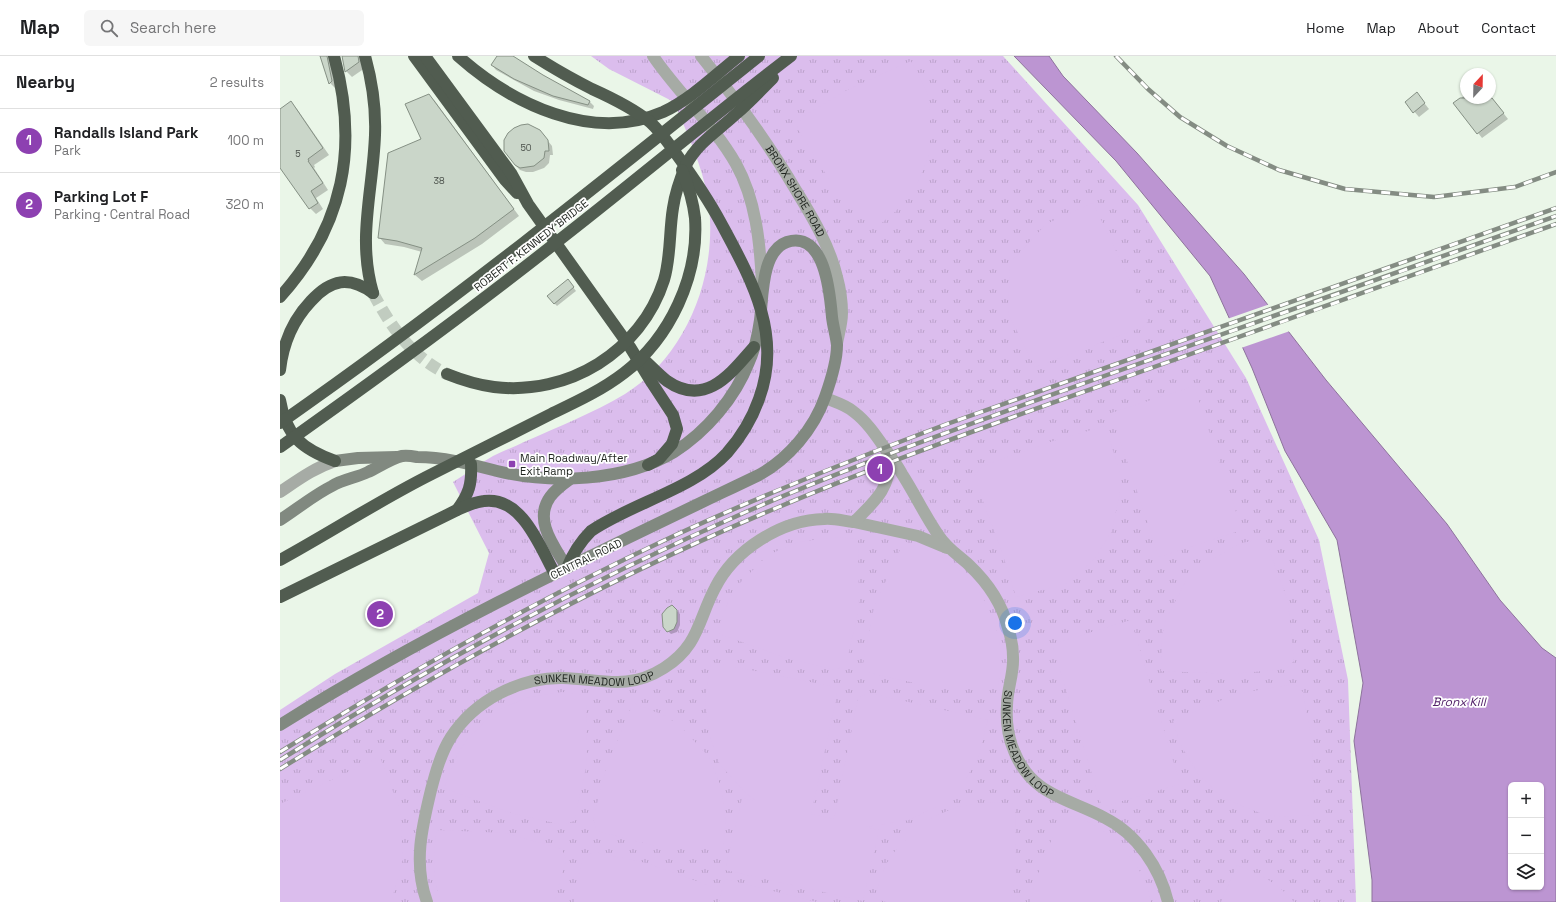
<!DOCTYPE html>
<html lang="en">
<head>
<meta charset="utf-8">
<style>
	:root { --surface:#fff; --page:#f6f6f6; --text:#202124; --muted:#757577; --line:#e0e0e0; --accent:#8d40b1 }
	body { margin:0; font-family:"Space Grotesk",sans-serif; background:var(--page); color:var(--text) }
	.controls { position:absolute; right:12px; bottom:12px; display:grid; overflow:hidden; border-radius:6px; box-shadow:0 1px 3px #0004 }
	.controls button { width:36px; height:36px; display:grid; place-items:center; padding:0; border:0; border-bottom:1px solid var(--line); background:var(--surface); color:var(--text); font:20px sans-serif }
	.compass { position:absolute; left:1180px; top:12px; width:36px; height:36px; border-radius:50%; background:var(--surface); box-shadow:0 1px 3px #0004; rotate:22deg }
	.you { position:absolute; left:735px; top:567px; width:14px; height:14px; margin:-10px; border:3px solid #fff; border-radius:50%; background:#1a73e8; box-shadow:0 0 0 6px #1a73e833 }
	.badge { display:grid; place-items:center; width:26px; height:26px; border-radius:50%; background:var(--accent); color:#fff; font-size:13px; font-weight:700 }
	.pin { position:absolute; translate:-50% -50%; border:2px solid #fff; box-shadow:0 1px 4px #0006 }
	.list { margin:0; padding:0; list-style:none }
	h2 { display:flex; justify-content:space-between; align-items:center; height:52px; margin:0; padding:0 16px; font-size:17px }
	h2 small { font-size:13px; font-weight:400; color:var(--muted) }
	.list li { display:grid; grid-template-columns:26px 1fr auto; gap:12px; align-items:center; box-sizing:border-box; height:64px; padding:0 16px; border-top:1px solid var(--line) }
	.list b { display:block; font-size:15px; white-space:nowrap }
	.list p { margin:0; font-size:13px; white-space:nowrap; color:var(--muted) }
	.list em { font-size:13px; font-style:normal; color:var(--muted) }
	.icon { flex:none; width:22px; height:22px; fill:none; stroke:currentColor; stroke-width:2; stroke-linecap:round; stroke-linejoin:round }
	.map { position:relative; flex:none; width:1276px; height:846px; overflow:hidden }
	header { display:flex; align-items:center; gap:24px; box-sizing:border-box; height:56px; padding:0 20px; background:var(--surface); border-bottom:1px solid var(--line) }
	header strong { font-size:19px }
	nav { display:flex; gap:22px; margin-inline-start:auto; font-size:14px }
	.search { width:280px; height:36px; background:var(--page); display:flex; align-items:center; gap:10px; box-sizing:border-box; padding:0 14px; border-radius:6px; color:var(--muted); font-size:15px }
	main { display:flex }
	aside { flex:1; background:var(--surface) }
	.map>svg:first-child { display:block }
</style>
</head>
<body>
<header>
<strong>Map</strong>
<div class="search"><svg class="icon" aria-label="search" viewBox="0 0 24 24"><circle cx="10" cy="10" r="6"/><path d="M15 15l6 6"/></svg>Search here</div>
<nav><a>Home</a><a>Map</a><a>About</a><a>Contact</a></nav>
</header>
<main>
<aside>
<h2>Nearby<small>2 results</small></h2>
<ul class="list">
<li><span class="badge">1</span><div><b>Randalls Island Park</b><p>Park</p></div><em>100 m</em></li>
<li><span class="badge">2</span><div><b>Parking Lot F</b><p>Parking · Central Road</p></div><em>320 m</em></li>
</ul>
</aside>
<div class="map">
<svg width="1276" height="846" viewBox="0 0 1276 846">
	<defs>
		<pattern id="park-tufts" width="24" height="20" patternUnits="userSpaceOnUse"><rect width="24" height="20" fill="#dbbded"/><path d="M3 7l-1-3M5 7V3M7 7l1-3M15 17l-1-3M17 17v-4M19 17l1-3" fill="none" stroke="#bca2cb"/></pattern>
	</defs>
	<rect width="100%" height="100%" fill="#eaf6e8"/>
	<!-- park -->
	<path fill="url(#park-tufts)" d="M311,0H723L858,149L966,322L1039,484L1068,624L1076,846H0V654L55,618L198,537L209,497L173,426C186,418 199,408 213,400C223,395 234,391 244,386C278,371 313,357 345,338C409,298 439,215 428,143C422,109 407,77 394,46L329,13Z"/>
	<!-- pitch -->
	<g fill="#dbbded">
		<polygon points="631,5 647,37 650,56 650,96 638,126 616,155 598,170 549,123 517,72 522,61 567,34"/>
		<polygon points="813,147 868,262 866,270 755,311 728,257 730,207 766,168"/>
		<polygon points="914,330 962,474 879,501 831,357"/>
		<polygon points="825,370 840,416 840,436 832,475 815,502 788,527 736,541 722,496 694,421 702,410 773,385"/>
		<polygon points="555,481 578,483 579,551 566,609 555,614 503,601 437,577 449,543 460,527 488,499 518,486"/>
		<polygon points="985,482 1008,546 1014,605 1005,613 952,618 881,615 882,579 887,561 906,525 930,504 962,487"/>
		<path d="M624,485C635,490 647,493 658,499C667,503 676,511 683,517C707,541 722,574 721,609C721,616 719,623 718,630H648L590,617L583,608L594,551Z"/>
		<polygon points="851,564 900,728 822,751 772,588"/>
		<polygon points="431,606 550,630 557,639 531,758 554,763 578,642 589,637 708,664 697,705 686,722 658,750 629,764 586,771 599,774 583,845 445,814 462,742 476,745 467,738 440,709 429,678 425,642"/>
		<polygon points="1014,628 1023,636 1032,689 1034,759 999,761 980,757 943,742 919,719 900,688 893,665 956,638"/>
		<polygon points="282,636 306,639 307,707 294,765 283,769 231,757 164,732 177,699 188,682 216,655 246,642"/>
		<polygon points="353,647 386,660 402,672 429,701 441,731 446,767 443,790 375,790 317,775 313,764 326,713"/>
		<polygon points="100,701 120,754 123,803 111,846 0,846 0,748"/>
		<polygon points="712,746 735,748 736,816 730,846 606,846 594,842 606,808 617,792 645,765 676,751"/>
		<path d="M782,757C793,761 807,764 817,771C841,786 867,816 871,846H750L756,823Z"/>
		<path d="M157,774L225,777L282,793L286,804L274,846H161C152,823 153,798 157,774Z"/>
		<polygon points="314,796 366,807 433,831 428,846 294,846 303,801"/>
		<path d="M957,809C982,820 996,825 1014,846H941Z"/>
		<polygon points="445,823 537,846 439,846"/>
	</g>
	<!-- water -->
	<path fill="#bc95d2" stroke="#8d739c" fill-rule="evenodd" d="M734,0H769L783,20L857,97L964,218L1046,324L1167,468L1220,544L1262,592L1276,602V846H1092V824L1074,685L1083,627L1057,484L1005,395L972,312L930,220L836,105ZM1231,729H1261V831H1231Z"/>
	<!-- pier -->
	<polygon fill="#eaf6e8" points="990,248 1010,275 961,292 947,263"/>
	<!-- shadow -->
	<g fill="#0003">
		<polygon points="40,0 58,0 56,33 50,27"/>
		<polygon points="62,0 89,0 85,12 72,21 66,15"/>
		<polygon points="218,0 232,0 262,20 309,45 314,50 313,53 279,44 254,35 216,14 212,9"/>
		<polygon points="1186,38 1186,42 1210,42 1210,40 1228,63 1202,82 1175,47"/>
		<polygon points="148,39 155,45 239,160 202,188 142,225 135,219 142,196 124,191 105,188 99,181 142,83"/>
		<polygon points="1141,43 1149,53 1139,61 1126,46"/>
		<polygon points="11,47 17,53 49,99 34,109 35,111 34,112 48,134 36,142 43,153 36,158 30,152 8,120 0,112 0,54"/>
		<polygon points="260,75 272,90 273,99 270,99 269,107 264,112 253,116 246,116 240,114 235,109"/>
		<polygon points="290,227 296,235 277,250 274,247"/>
		<polygon points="392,550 400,558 400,569 397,576 391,578 384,571"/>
	</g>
	<!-- building -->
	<g fill="#cad6c9" stroke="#859084">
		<polygon points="40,0 47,0 52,25 49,28"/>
		<polygon points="62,0 78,0 79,6 65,16"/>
		<polygon points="217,0 233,0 263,19 310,45 308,49 273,40 234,23 211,9"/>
		<polygon points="1137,36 1145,47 1133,57 1125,46"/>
		<polygon points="149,38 234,153 195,182 134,219 142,192 117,185 98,182 108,97 141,83 125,48"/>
		<polygon points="1180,42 1212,42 1224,57 1197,78 1173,47"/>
		<polygon points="11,45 43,92 28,103 29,105 28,105 43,127 31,135 38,147 29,153 0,112 0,53"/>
		<polygon points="248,68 260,74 268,84 269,95 265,95 264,102 254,110 240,112 235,109 224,95 224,84 228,77 234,72 241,69"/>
		<polygon points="288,223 294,231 274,248 267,240"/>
		<polygon points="392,549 397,554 397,566 394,573 387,576 383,571 382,558 387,552"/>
	</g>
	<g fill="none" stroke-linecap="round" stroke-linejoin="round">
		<!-- highway-tunnel -->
		<path stroke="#c1ccc0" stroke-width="12" stroke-dasharray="12 6" stroke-linecap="butt" d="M93,237C111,271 132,301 167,318"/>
		<!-- street -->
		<g stroke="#a6aba5" stroke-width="12">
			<path d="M373,0C398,37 434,69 456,108C476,144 480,187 482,227"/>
			<path id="s1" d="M421,0C456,43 489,88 517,136C533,162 550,191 557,221C560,232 562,246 562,257C562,267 559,277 557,287"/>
			<path id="s2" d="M545,342C555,346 566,349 574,356C586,365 595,378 604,391C610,400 617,408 622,418C635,438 645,460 659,480C667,492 678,499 689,509C707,526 722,548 728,572C731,581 733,592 733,601C734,618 727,633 727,650C726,665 728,681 734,695C752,740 788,742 825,762C857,778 880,812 888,846"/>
			<path d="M0,436C18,424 34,412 55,405"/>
			<polyline points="574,466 638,480 667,492"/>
			<path id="s3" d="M147,846C133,808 142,771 151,734C156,715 161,697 171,681C195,644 240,621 283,622C321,623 348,635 384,612C419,590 418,564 435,532C454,494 501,464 544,463C554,462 564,465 574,466C596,444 609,434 611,401"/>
		</g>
		<!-- secondary -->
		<g stroke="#818980" stroke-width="12">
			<polyline points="55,405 78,402 117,401"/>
			<path d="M0,464C17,453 34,439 52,430C63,423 76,422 88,416C97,412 112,402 122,400C127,399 132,400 137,401C164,401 190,408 217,415C271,428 344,426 394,396C426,376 455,342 469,306C475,293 478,278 480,264C483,242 481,195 507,186C545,174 550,238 552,261C553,270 556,280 557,289C557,304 550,327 545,341C534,373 508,403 479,419C316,497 153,573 0,669"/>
			<path d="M287,512C275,491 253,465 270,441C275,434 283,428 290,423"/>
		</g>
		<!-- highway -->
		<g stroke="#515c50" stroke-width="12">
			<path d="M85,0C92,25 96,53 95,79C93,135 77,182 93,237"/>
			<polyline points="134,0 225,124 237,137"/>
			<polyline points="145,0 231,117 248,148 350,291 372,327 393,359 397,373 392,388 379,403 368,409"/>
			<path d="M178,0C232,48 312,87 383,56C411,43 435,19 459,0"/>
			<path d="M254,0C273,12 292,23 312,33C332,42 353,52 370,66C381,76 389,88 397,99C413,121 428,143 441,167C471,223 503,278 479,343C472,363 461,381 447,397C414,433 352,447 311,475C300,486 293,497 287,512"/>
			<path d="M0,241C64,170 79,91 54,0"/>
			<path d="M361,301C370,309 378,318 387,325C426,352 451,317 474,291"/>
			<path d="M0,314C3,287 13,264 31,245C51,223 69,220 93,237"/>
			<path d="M167,318C182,324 198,329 214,331C288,340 361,296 384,224C391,201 389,176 393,152C395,138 400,123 406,109C418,86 438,75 456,58C469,47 481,34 493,22"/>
			<path d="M0,344C6,380 22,393 55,405"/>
			<path d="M0,367C165,252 322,126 479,0"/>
			<path d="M0,391C92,326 184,259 273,189C353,127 431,61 511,0"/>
			<path d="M177,454C189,438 192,428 191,408"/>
			<path d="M0,504C51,476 100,444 152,418C192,398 231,378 271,358C296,346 322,334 344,317C390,282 419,220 415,162C413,145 408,129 402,114"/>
			<path d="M0,541L177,454C186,450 194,446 204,445C242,440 260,491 275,518"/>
		</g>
		<!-- rail casing -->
		<g stroke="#848c83" stroke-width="4.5">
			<g id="rail">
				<polyline points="836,0 868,33 900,61 947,90 999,114 1065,133 1154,141 1235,131 1276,116"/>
				<path d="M0,696C124,619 251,547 383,485C476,441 571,404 667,368L1276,152"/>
				<path d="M0,704C150,610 306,526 468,455C590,402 716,359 841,314C986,263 1131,212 1276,160"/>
				<path d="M0,713C158,615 322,525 494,453C619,400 747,356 874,311C1008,264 1142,216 1276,168"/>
			</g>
		</g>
		<!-- rail -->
		<use href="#rail" stroke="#fff" stroke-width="3" stroke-dasharray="9" stroke-linecap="butt"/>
	</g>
	<!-- markers -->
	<rect fill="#8d40b1" stroke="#fff" stroke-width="1.5" x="228" y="404" width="8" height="8" rx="2"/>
	<g text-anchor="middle" stroke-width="3.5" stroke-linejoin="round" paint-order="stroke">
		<!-- number labels -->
		<g font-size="9" fill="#4a504a">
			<text x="246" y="95">50</text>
			<text x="18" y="101">5</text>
			<text x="159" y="128">38</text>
		</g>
		<!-- street labels -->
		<g font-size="11" fill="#1f241f" stroke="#fff">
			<text dy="4" stroke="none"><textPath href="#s1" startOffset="165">BRONX SHORE ROAD</textPath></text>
			<text transform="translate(251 189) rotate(-38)" y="4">ROBERT F. KENNEDY BRIDGE</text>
			<text transform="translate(306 503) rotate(-26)" y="4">CENTRAL ROAD</text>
			<text dy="4" stroke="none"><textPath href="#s3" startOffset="334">SUNKEN MEADOW LOOP</textPath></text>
			<text dy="4" stroke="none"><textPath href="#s2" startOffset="424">SUNKEN MEADOW LOOP</textPath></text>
		</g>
		<!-- poi labels -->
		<g font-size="11" fill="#1f241f" stroke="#fff" text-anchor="start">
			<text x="240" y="406">Main Roadway/After<tspan x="240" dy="13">Exit Ramp</tspan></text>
		</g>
		<!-- water labels -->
		<g font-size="12" font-style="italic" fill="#522169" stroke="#fff">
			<text x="1179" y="650">Bronx Kill</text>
		</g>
	</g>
</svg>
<div class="controls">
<button>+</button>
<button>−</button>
<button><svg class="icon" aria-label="layers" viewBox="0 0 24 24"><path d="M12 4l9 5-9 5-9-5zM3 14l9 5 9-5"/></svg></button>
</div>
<svg class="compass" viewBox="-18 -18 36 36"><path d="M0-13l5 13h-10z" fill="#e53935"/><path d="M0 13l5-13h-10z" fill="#757577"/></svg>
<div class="you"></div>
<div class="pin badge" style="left:600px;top:413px">1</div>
<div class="pin badge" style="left:100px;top:558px">2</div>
</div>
</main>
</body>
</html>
